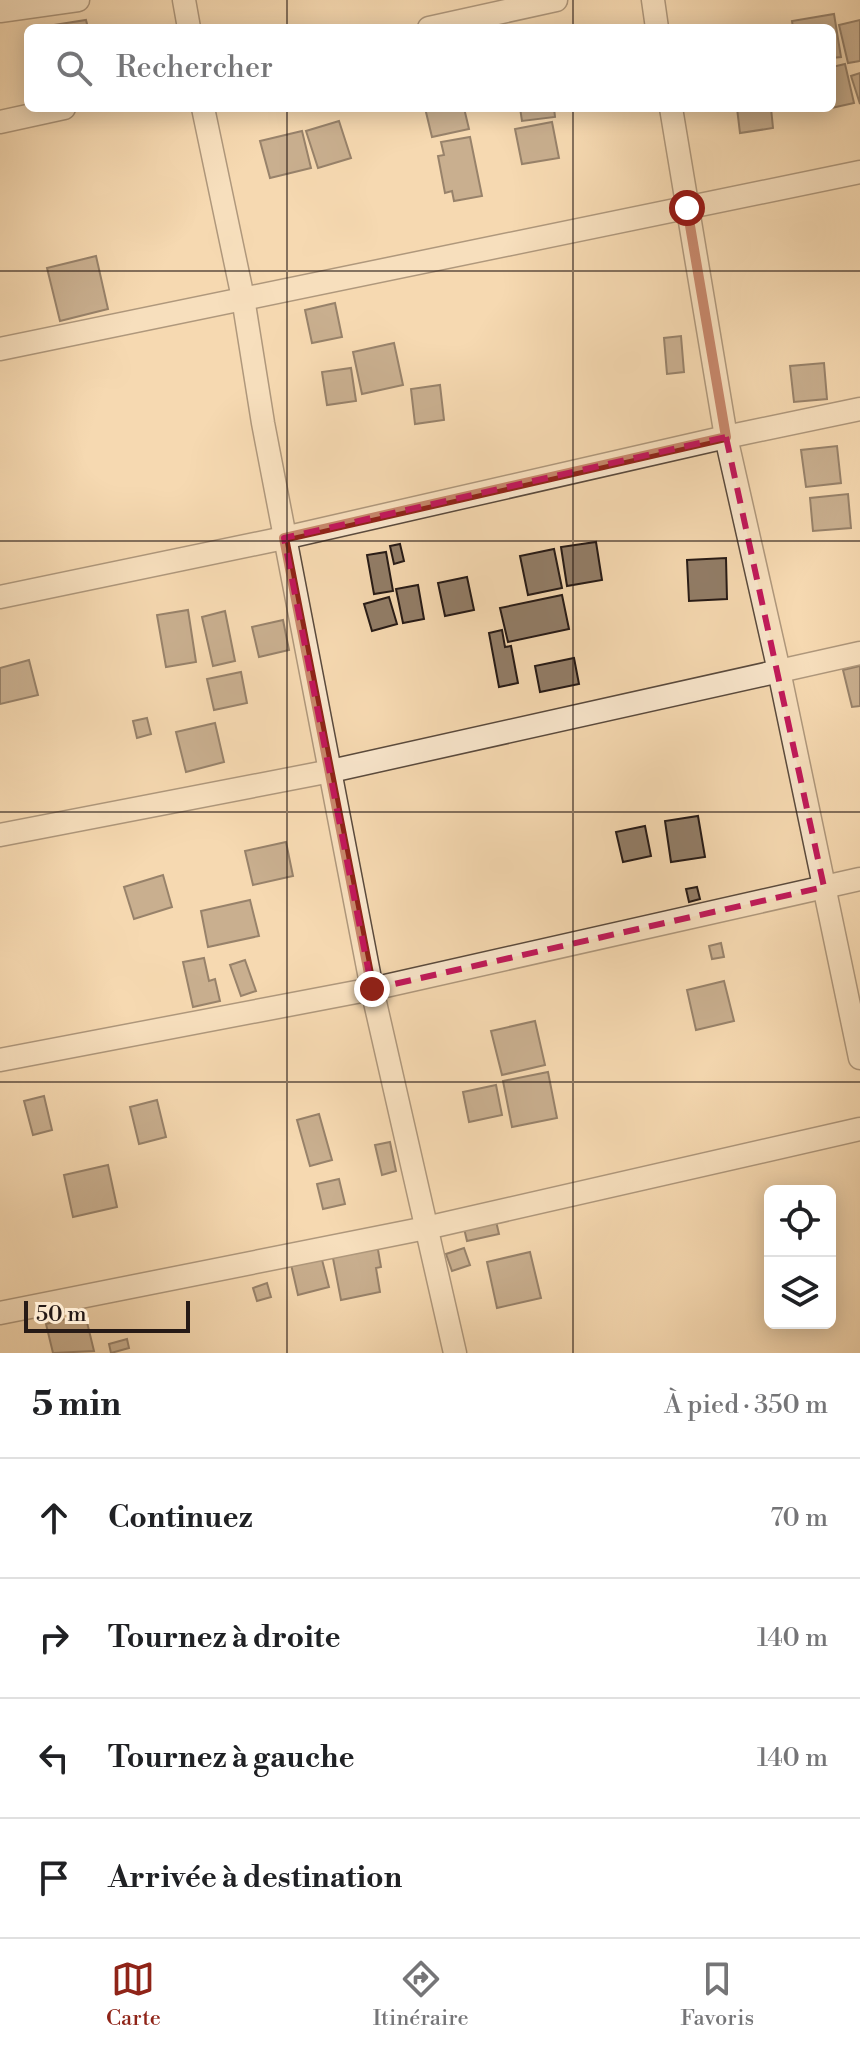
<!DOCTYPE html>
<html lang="fr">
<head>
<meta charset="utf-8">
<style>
	:root { --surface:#fff; --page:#f6f6f6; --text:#202124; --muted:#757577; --line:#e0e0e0; --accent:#8f2418 }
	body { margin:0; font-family:"Libre Bodoni",serif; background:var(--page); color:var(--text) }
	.controls { position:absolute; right:24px; bottom:24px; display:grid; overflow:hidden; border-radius:12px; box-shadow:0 4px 20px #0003 }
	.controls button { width:72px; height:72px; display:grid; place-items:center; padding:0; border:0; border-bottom:2px solid var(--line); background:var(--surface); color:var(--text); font:40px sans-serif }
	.scale { position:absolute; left:24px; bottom:20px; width:166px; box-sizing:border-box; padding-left:8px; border:4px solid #261a16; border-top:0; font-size:22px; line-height:28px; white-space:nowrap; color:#261a16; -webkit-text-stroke:6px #f9e6cc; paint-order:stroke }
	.stop { position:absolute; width:24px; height:24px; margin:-18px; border:6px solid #8f2418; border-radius:50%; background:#fff }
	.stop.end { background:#8f2418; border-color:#fff; box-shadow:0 2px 8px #0008 }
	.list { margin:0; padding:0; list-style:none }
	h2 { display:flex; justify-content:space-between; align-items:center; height:104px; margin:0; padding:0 32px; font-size:34px }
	h2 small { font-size:26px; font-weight:400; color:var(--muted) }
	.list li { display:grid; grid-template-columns:52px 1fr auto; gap:24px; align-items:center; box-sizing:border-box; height:120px; padding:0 32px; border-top:2px solid var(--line) }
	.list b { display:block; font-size:30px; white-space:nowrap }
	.list em { font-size:26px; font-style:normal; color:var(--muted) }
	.icon { flex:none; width:44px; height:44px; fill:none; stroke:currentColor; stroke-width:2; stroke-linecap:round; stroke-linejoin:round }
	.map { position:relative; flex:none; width:860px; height:1353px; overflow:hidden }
	.search { position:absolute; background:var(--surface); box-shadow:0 4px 20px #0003; left:24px; right:24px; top:24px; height:88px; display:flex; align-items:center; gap:20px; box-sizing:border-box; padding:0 28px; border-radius:12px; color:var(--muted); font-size:30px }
	.sheet { height:584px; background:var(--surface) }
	nav { display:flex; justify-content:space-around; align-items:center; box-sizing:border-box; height:112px; border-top:2px solid var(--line); background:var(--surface); font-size:22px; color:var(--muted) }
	nav a { display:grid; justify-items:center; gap:4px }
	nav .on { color:var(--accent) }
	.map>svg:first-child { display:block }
</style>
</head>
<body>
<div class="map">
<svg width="860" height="1353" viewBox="0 0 860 1353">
	<rect width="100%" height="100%" fill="#f6d9b1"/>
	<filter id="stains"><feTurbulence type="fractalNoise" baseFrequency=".0025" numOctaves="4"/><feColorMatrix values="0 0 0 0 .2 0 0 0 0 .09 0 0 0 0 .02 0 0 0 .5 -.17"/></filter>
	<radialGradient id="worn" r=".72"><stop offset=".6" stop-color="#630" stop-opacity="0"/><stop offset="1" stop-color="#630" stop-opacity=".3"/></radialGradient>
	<!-- building -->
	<g fill="#927d67" stroke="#261a16" stroke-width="2">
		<polygon points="834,14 841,57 832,58 832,28 793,28 792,21"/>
		<polygon points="86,20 88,28 47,28 47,26"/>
		<polygon points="860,20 860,61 848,63 839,25"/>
		<polygon points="845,64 854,103 827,109 832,108 832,67"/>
		<polygon points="860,73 860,104 851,76"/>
		<polygon points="425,108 464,108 469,129 432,137"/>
		<polygon points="520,108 554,108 555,117 522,121"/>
		<polygon points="737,108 771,108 773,128 740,133"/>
		<polygon points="339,121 351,158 318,168 306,131"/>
		<polygon points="552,122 559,158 522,164 515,129"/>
		<polygon points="302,131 311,168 270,178 260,141"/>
		<polygon points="470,137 482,196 454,201 452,191 445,193 438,156 444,155 441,142"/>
		<polygon points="96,256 108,309 60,321 47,268"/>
		<polygon points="335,303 342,337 312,343 305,310"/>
		<polygon points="681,336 684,372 667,374 664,338"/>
		<polygon points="394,343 403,385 362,394 353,352"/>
		<polygon points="824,363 827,399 794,402 790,366"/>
		<polygon points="351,368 356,401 327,405 322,372"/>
		<polygon points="440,385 444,420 415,424 411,389"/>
		<polygon points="837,446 841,483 806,487 801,450"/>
		<polygon points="848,494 851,528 813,531 810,498"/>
		<polygon points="596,542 602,580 567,586 561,547"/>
		<polygon points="400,544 404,561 394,564 390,546"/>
		<polygon points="554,549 562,588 528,595 520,556"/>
		<polygon points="386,552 393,591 374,594 367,555"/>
		<polygon points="726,558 727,599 689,601 687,560"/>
		<polygon points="467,577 474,610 445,616 438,583"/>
		<polygon points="418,585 424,619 403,623 396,589"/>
		<polygon points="562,595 569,629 508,642 500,608"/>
		<polygon points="389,597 397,624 372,631 364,604"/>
		<polygon points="188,610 196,662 166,667 157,615"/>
		<polygon points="225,611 235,661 213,666 202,617"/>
		<polygon points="283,620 289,650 259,657 252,627"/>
		<polygon points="502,630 505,647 511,646 518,683 499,687 489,633"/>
		<polygon points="574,658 579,684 540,692 535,666"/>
		<polygon points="29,660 38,695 0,704 0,668"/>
		<polygon points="860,666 860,706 852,707 843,670"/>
		<polygon points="241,672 247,703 214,710 207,679"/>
		<polygon points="147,718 151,734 137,738 133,721"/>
		<polygon points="215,723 224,762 186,772 176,732"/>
		<polygon points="698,816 705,857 671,862 665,821"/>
		<polygon points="645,826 651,856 623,862 616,832"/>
		<polygon points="286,842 293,876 253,885 245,851"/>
		<polygon points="163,875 172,907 134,919 124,887"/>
		<polygon points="697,887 700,899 689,902 686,889"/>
		<polygon points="250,900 259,936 208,947 201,911"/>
		<polygon points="721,943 724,957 712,959 709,946"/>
		<polygon points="204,958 209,981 215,979 220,1001 193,1007 183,962"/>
		<polygon points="245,960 256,991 241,996 230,965"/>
		<polygon points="724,981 734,1021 696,1030 687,990"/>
		<polygon points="535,1021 545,1065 502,1075 491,1031"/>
		<polygon points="548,1072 557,1118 512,1127 503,1081"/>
		<polygon points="496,1085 502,1115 469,1122 463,1092"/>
		<polygon points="44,1096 52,1130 33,1135 24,1101"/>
		<polygon points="157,1100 166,1137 139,1144 130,1107"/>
		<polygon points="319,1114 332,1160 310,1166 297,1120"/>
		<polygon points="390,1142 396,1171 382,1175 375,1145"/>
		<polygon points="108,1165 117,1207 73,1217 64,1175"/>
		<polygon points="339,1179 345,1204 323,1209 317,1184"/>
		<polygon points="495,1217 499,1234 467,1241 463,1224"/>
		<polygon points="377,1244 381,1267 376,1268 380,1292 341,1300 332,1253"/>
		<polygon points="464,1248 470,1265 452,1271 446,1254"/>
		<polygon points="320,1252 329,1287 298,1295 290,1260"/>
		<polygon points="530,1252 541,1298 497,1308 487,1262"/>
		<polygon points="267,1283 271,1297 257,1301 253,1288"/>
		<polygon points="85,1314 94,1351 53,1353 46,1324"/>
		<polygon points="127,1339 129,1348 111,1353 109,1344"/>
	</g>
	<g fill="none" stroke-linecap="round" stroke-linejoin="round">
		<!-- minor casing -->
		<g stroke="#5a4a3d" stroke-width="25">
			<g id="minor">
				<polyline points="184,0 189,28"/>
				<polyline points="653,0 657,28"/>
				<polyline points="0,11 78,0"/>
				<polyline points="429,28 556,0"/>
				<polyline points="203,108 243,298 263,423 372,989 455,1353"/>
				<polyline points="671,108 726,437 779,671 860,1058"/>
				<polyline points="0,122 64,108"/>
				<polyline points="0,349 860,172"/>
				<polyline points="0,597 284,538 726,437 860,409"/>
				<polyline points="0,835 331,771 860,653"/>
				<polyline points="0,1060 372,989 860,879"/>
				<polyline points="0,1313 426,1228 860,1129"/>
			</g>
		</g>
		<!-- minor -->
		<use href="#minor" stroke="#f9e6cc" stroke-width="22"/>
	</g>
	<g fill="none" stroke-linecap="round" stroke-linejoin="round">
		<!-- route -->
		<polyline stroke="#8f2418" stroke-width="10" points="372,989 284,538 726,437 687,208"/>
	</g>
	<!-- marked area -->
	<path d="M0 0H860V1353H0ZM726,437L824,887L372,989L284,538Z" fill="#f6d9b1" fill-opacity=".55" fill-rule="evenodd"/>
	<path fill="none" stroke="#c2185b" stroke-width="6" stroke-dasharray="16 10" stroke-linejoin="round" d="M726,437L824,887L372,989L284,538Z"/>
	<!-- grid -->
	<path fill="none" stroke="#261a16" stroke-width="2" stroke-opacity="0.55" d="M287,0V28M573,0V28M287,108V1353M573,108V1353M0,271H860M0,541H860M0,812H860M0,1082H860"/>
	<rect width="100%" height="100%" filter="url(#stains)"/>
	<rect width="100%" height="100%" fill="url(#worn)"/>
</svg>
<div class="controls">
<button><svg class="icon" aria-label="locate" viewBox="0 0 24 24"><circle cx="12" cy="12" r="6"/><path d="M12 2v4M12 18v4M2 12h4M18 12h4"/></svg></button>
<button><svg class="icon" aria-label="layers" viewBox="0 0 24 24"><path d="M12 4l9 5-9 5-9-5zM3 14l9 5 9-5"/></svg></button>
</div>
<div class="scale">50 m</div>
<div class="stop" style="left:687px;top:208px"></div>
<div class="stop end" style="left:372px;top:989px"></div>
<div class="search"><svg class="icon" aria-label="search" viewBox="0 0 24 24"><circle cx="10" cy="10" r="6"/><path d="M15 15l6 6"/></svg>Rechercher</div>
</div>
<section class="sheet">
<h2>5 min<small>À pied · 350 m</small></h2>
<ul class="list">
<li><svg class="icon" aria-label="ahead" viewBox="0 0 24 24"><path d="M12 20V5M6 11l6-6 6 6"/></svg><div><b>Continuez</b></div><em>70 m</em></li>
<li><svg class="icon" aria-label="right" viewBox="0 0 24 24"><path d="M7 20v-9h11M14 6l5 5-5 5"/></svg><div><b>Tournez à droite</b></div><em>140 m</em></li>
<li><svg class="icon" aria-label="left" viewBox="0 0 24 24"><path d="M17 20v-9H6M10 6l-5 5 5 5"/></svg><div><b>Tournez à gauche</b></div><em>140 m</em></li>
<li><svg class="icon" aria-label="arrive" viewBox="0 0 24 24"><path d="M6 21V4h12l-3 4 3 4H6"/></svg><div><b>Arrivée à destination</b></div></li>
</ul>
</section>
<nav>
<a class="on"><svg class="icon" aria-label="map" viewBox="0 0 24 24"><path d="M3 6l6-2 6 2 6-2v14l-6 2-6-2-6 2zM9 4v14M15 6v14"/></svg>Carte</a>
<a><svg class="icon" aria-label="directions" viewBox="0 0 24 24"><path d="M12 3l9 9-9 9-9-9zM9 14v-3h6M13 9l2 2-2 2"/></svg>Itinéraire</a>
<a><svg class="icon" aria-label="saved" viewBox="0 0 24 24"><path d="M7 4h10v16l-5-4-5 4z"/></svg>Favoris</a>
</nav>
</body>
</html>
